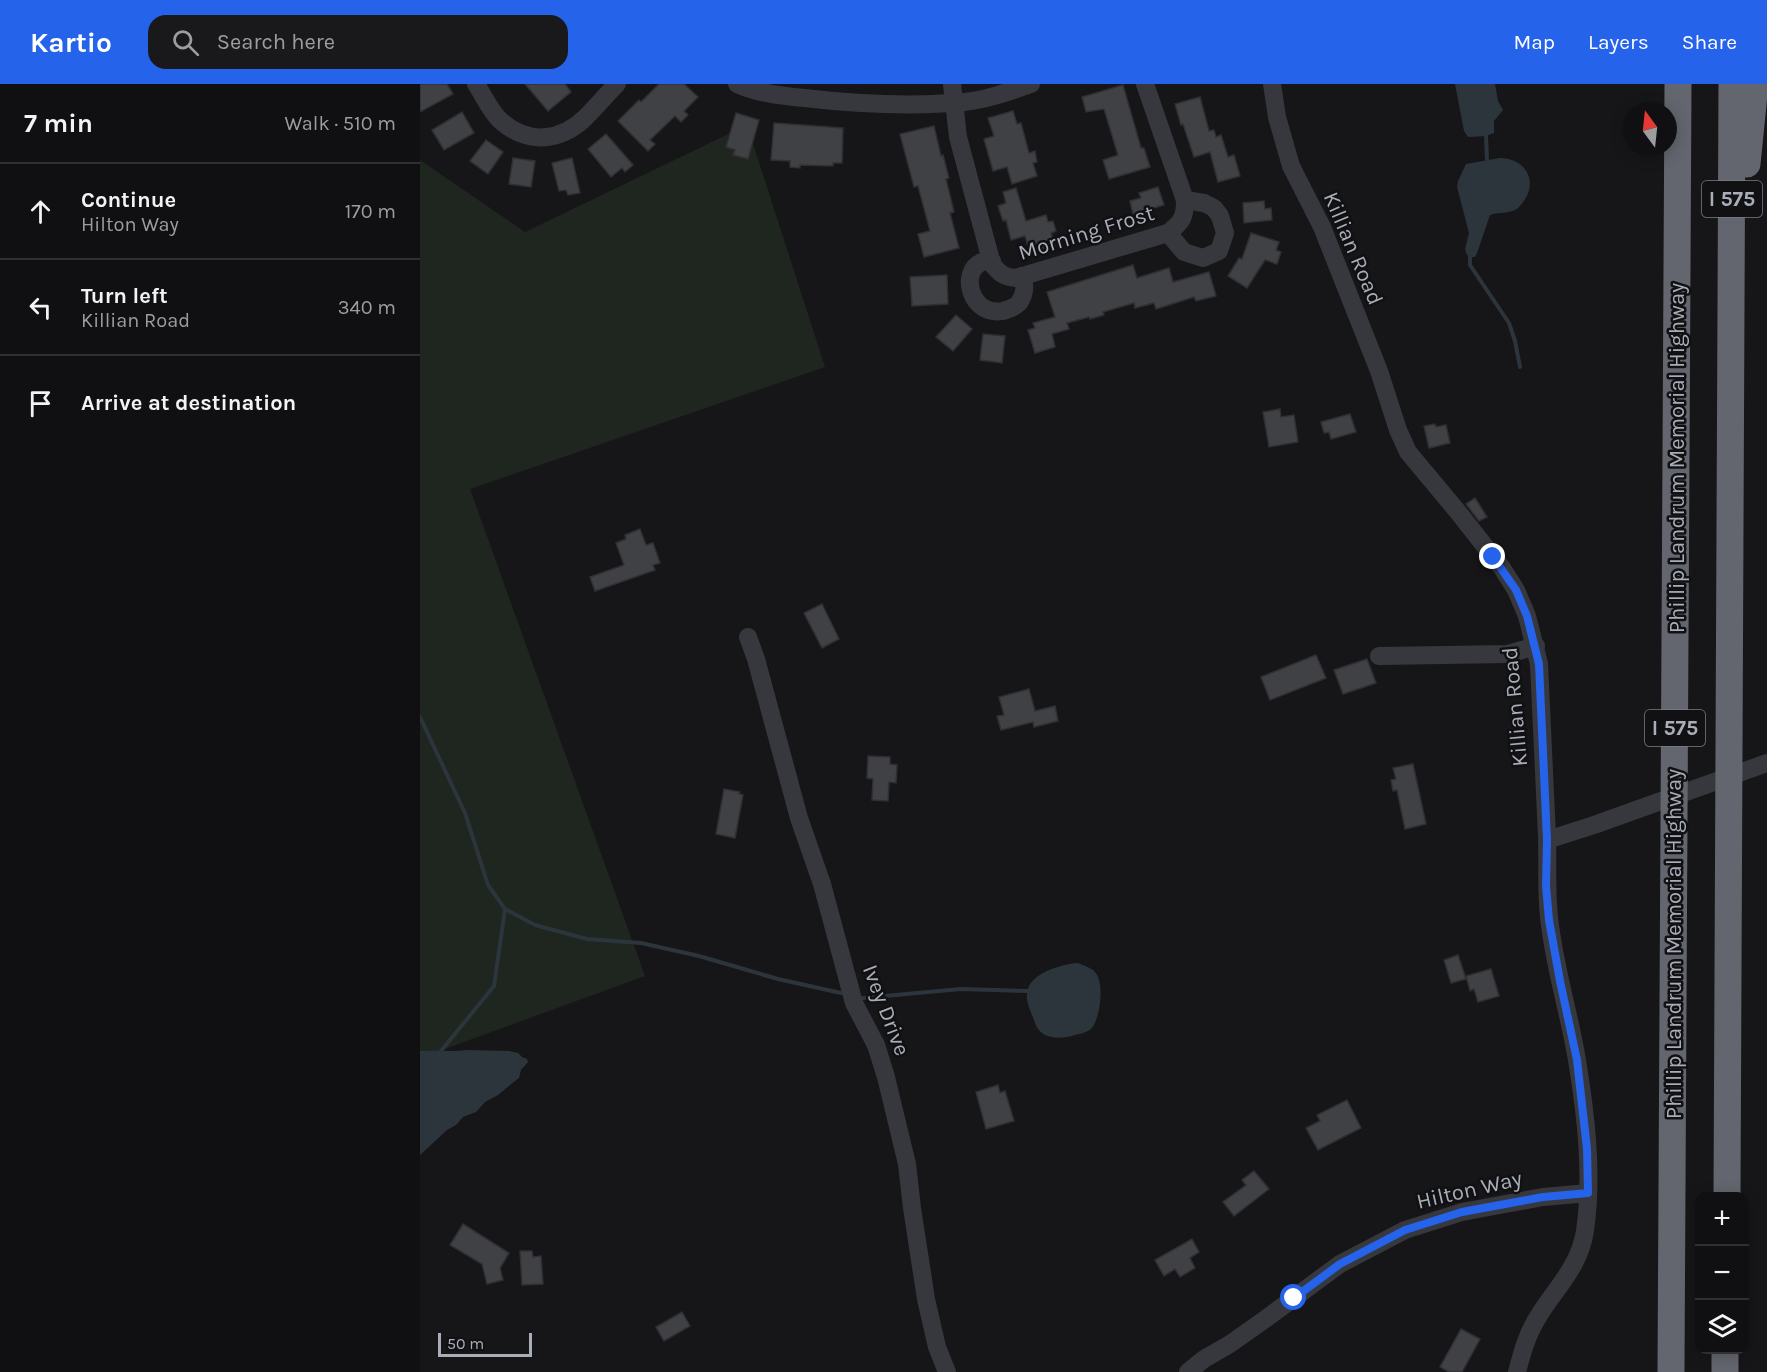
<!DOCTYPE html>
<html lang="en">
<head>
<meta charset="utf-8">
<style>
	:root { --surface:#101012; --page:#19191b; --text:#f1f3f6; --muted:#9c9d9f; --line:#303032; --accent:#2563eb }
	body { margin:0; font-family:Karla,sans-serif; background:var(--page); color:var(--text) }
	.controls { position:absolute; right:18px; bottom:18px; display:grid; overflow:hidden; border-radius:12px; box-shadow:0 3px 15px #0003 }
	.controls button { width:54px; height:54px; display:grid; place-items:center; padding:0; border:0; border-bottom:2px solid var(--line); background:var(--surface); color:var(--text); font:30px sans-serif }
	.compass { position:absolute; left:1203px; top:18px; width:54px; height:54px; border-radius:50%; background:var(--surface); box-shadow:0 3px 15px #0003; rotate:345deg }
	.scale { position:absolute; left:18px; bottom:15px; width:94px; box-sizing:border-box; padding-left:6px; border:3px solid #a8adb8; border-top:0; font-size:16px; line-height:21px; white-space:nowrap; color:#a8adb8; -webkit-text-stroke:4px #111113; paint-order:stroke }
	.stop { position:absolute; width:18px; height:18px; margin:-14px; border:4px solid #2563eb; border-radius:50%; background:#fff }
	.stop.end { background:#2563eb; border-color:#fff; box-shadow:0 2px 6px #0008 }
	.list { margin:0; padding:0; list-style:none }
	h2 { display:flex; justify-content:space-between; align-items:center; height:78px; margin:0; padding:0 24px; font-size:26px }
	h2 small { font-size:20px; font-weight:400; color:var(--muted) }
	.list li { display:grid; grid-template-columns:39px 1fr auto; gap:18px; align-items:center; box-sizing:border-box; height:96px; padding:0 24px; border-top:2px solid var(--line) }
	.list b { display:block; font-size:22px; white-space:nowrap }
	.list p { margin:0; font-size:20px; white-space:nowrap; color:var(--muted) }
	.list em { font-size:20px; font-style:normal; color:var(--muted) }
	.icon { flex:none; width:33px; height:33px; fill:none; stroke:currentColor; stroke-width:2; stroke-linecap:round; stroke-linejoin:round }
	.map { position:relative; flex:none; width:1347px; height:1288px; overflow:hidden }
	header { display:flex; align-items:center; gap:36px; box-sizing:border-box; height:84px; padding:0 30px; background:var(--accent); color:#fff }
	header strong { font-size:28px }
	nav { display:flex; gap:33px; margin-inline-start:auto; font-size:21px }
	.search { width:420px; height:54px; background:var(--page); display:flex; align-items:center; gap:15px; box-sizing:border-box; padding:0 21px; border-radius:18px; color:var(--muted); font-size:22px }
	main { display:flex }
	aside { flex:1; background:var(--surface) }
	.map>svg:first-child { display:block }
</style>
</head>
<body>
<header>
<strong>Kartio</strong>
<div class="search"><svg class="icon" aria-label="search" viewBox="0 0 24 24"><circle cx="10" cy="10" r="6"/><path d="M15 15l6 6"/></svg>Search here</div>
<nav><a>Map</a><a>Layers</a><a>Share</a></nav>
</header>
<main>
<aside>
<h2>7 min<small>Walk · 510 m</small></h2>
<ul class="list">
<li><svg class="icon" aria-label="ahead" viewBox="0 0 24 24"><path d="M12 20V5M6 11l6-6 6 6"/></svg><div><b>Continue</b><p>Hilton Way</p></div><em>170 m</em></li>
<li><svg class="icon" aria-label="left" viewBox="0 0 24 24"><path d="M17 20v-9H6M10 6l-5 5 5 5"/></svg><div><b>Turn left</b><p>Killian Road</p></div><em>340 m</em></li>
<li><svg class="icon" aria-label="arrive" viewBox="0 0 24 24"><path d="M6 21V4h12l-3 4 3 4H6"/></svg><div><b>Arrive at destination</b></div></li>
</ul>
</aside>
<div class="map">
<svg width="1347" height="1288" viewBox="0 0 1347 1288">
	<rect width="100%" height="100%" fill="#161618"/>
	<!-- green -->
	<polygon fill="#1e261f" points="327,41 405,283 50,405 225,892 0,974 0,76 105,148"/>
	<!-- water -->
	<g fill="#2c353c">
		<polygon points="1035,0 1075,0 1078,17 1083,26 1074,37 1074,49 1066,52 1048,53 1044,47"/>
		<path d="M1080,74C1110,75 1120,103 1098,124C1091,130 1078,128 1070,131L1057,169L1055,173H1050L1047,171L1045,165L1049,149L1037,103L1038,97L1046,80Z"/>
		<path d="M658,879C664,882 674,884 677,891C684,903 680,933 672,944C668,948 660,950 655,951C639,956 619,956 614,936C611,928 606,918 607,910C608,889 642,880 658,879Z"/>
		<path d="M47,966L89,967L98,969L102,973L107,975L108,978L101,986L99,994L90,1001L78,1011L65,1018L56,1028L43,1033L36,1041L27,1046L0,1071V967C16,966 31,968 47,966Z"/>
	</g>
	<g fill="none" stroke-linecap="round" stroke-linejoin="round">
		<!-- stream -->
		<g stroke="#2c353c" stroke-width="4">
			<polyline points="1066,52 1067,76"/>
			<polyline points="1050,173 1050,181 1089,239 1095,257 1100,283"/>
			<polyline points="0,633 45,729 68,801 85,825 115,841 167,855 221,859 279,872 358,895 421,909"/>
			<polyline points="443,914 541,905 607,907"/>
			<polyline points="21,967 74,902 85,825"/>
		</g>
	</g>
	<!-- building -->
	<g fill="#404145" stroke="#303034" stroke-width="1.5">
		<polygon points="0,0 27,0 33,10 0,28"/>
		<polygon points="105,0 145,0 151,8 128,27"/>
		<polygon points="239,0 264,0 278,13 264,27 268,31 261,38 255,32 230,56 235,60 228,67 198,37 219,16 221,18"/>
		<polygon points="703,1 721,64 724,64 730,83 689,95 683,76 698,71 684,25 666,28 662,13"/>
		<polygon points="780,13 789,47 794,46 796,53 801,51 808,73 814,71 820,92 798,98 790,68 774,73 763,40 761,41 755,20"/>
		<polygon points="593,27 597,40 601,39 609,69 615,67 617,78 613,79 617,92 592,100 587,83 573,87 564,55 574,52 568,34"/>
		<polygon points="42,28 54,49 24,66 12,46"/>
		<polygon points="316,29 339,36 328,75 313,71 315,66 306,63"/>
		<polygon points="354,39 423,44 422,79 413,79 413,82 380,81 380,84 370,83 370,77 351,76"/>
		<polygon points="514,42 521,72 523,71 529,94 526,95 534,128 530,129 539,164 504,173 498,150 510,147 498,102 494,103 480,50"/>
		<polygon points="186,50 213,81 205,88 202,84 191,93 168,65"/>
		<polygon points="66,56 83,68 68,90 50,77"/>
		<polygon points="93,74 115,77 111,103 89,100"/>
		<polygon points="152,74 160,109 148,111 146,106 139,107 132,79"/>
		<polygon points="738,103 744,121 713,130 710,117 721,114 719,109"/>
		<polygon points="596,104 606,137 626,131 628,138 633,137 636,147 631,149 635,162 610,169 605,152 591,156 586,136 583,137 578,122 586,119 583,108"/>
		<polygon points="844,117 845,125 851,124 852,136 824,139 823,119"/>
		<polygon points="831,149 859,158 856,166 861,168 857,180 845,176 827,204 808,192 819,174 822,175"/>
		<polygon points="713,181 717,194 749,184 753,198 789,188 796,212 776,217 774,213 736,225 734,219 715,224 714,219 683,228 684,231 670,235 669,233 647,239 649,245 632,250 635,263 615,269 608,246 615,244 613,239 635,233 627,208"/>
		<polygon points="527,191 528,220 492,222 490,193"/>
		<polygon points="536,231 552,245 533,267 516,253"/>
		<polygon points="563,250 585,252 582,279 560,276"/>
		<polygon points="860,325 861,333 874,331 878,358 849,363 843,328"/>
		<polygon points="930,330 936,348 911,355 909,348 904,349 901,338"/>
		<polygon points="1015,340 1016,343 1026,341 1030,359 1009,364 1004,342"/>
		<polygon points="1055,414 1067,433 1059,437 1046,420"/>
		<polygon points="220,445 226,461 233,459 240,479 233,481 235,486 175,507 170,493 204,481 196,459 206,455 205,451"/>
		<polygon points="402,520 419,555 402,564 384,529"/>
		<polygon points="896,571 906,594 850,616 841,593"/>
		<polygon points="947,575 956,599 923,610 914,586"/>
		<polygon points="609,605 615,627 635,622 638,637 614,643 613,638 581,646 577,632 584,631 579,613"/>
		<polygon points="448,672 470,673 470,680 477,681 476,699 469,698 468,717 452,716 453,695 447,694"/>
		<polygon points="993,680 1006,740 985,745 977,706 973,707 971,696 976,695 973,684"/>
		<polygon points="304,705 320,708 319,710 323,711 315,754 296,750"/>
		<polygon points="1038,871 1046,895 1031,899 1024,876"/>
		<polygon points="1071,885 1079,912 1058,918 1054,905 1050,907 1046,892"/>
		<polygon points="578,1001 580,1009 585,1007 594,1037 566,1045 556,1008"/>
		<polygon points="927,1016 941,1044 898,1066 886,1044 900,1037 897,1031"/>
		<polygon points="834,1087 849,1105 814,1132 803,1118 826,1101 822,1096"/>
		<polygon points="43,1140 89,1169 80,1184 83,1196 67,1200 62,1180 30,1161"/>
		<polygon points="772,1155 779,1168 770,1174 775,1184 760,1193 755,1185 744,1192 735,1176"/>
		<polygon points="100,1167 112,1167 113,1173 121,1172 123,1200 102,1201"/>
		<polygon points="262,1228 270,1242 244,1257 236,1243"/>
		<polygon points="1041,1245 1060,1255 1042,1288 1029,1288 1020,1283"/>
	</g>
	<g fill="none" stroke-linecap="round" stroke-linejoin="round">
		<!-- minor -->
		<g stroke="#37383d" stroke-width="18">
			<path d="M56,0C64,12 71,29 82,38C109,61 141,57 165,34C176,23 186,11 197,0"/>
			<path d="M317,0C335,9 363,12 384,14C437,20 491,23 544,18C567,16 590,7 611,0"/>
			<path d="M532,0L538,53L572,180C580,190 584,193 596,194L748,149C762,138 765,134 765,116L725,0"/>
			<path d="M852,0L857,33L871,82L902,143L959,287L978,346L988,368L1038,428L1082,484L1096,506L1107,532L1119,580C1122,637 1124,695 1127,752C1128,779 1126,806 1129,833C1134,882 1149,928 1157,976C1166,1032 1173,1090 1165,1147C1159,1184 1136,1203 1118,1233C1107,1250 1102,1269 1097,1288"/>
			<polyline points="748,149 764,168 783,174 799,167 805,149 800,132 794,124 784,119 765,116"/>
			<path d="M572,177C568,177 565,177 562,178C539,187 550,233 583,227C589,225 594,224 599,219C605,210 606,202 602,192"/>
			<polyline points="328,553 336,575 379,734 402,800 434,919 456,961 466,993 487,1080 492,1124 506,1215 517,1263 527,1288"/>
			<polyline points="959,572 1088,570 1116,562"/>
			<polyline points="1127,756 1174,741 1347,679"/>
			<polyline points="768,1288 784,1275 810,1260 844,1236 920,1180 985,1146 1042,1128 1123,1113 1168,1109"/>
		</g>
		<!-- highway -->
		<g stroke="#63666e" stroke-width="27">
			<polyline points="1327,80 1335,0"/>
			<polyline points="1307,1112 1312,0"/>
			<polyline points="1251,1288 1258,0"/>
			<polyline points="1305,1288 1305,1266"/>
		</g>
	</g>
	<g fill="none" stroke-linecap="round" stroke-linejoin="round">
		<!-- route -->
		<polyline stroke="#2563eb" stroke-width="8" points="874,1214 920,1180 985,1146 1042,1128 1123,1113 1168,1109 1167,1065 1157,976 1140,897 1129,836 1126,802 1127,756 1119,580 1107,532 1096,506 1073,473"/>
	</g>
	<g text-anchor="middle" stroke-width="5" stroke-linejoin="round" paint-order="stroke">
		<!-- shield labels -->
		<g fill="#111113" stroke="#7b7e86" stroke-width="1.5">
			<rect x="1282" y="97" width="60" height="36" rx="4.5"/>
			<rect x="1225" y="626" width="60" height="36" rx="4.5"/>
		</g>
		<g font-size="21" font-weight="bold" fill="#a8adb8">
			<text x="1312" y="122">I 575</text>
			<text x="1255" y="651">I 575</text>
		</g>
		<!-- street labels -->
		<g font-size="22" fill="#a8adb8" stroke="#111113">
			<text transform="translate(666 148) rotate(-17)" y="8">Morning Frost</text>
			<text transform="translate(934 164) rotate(67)" y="8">Killian Road</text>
			<text transform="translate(1256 374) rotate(-90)" y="8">Phillip Landrum Memorial Highway</text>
			<text transform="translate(1094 623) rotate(-95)" y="8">Killian Road</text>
			<text transform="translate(1253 860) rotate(-90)" y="8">Phillip Landrum Memorial Highway</text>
			<text transform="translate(467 926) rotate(69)" y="8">Ivey Drive</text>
			<text transform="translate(1049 1105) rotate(-13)" y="8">Hilton Way</text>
		</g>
	</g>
</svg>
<div class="controls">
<button>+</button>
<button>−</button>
<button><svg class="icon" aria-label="layers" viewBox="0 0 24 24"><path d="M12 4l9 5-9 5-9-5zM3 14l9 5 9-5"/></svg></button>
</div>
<svg class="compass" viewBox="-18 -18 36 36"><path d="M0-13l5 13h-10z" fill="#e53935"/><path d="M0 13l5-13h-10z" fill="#9c9d9f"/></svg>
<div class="scale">50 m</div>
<div class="stop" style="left:874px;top:1214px"></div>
<div class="stop end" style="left:1073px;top:473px"></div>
</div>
</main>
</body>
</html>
